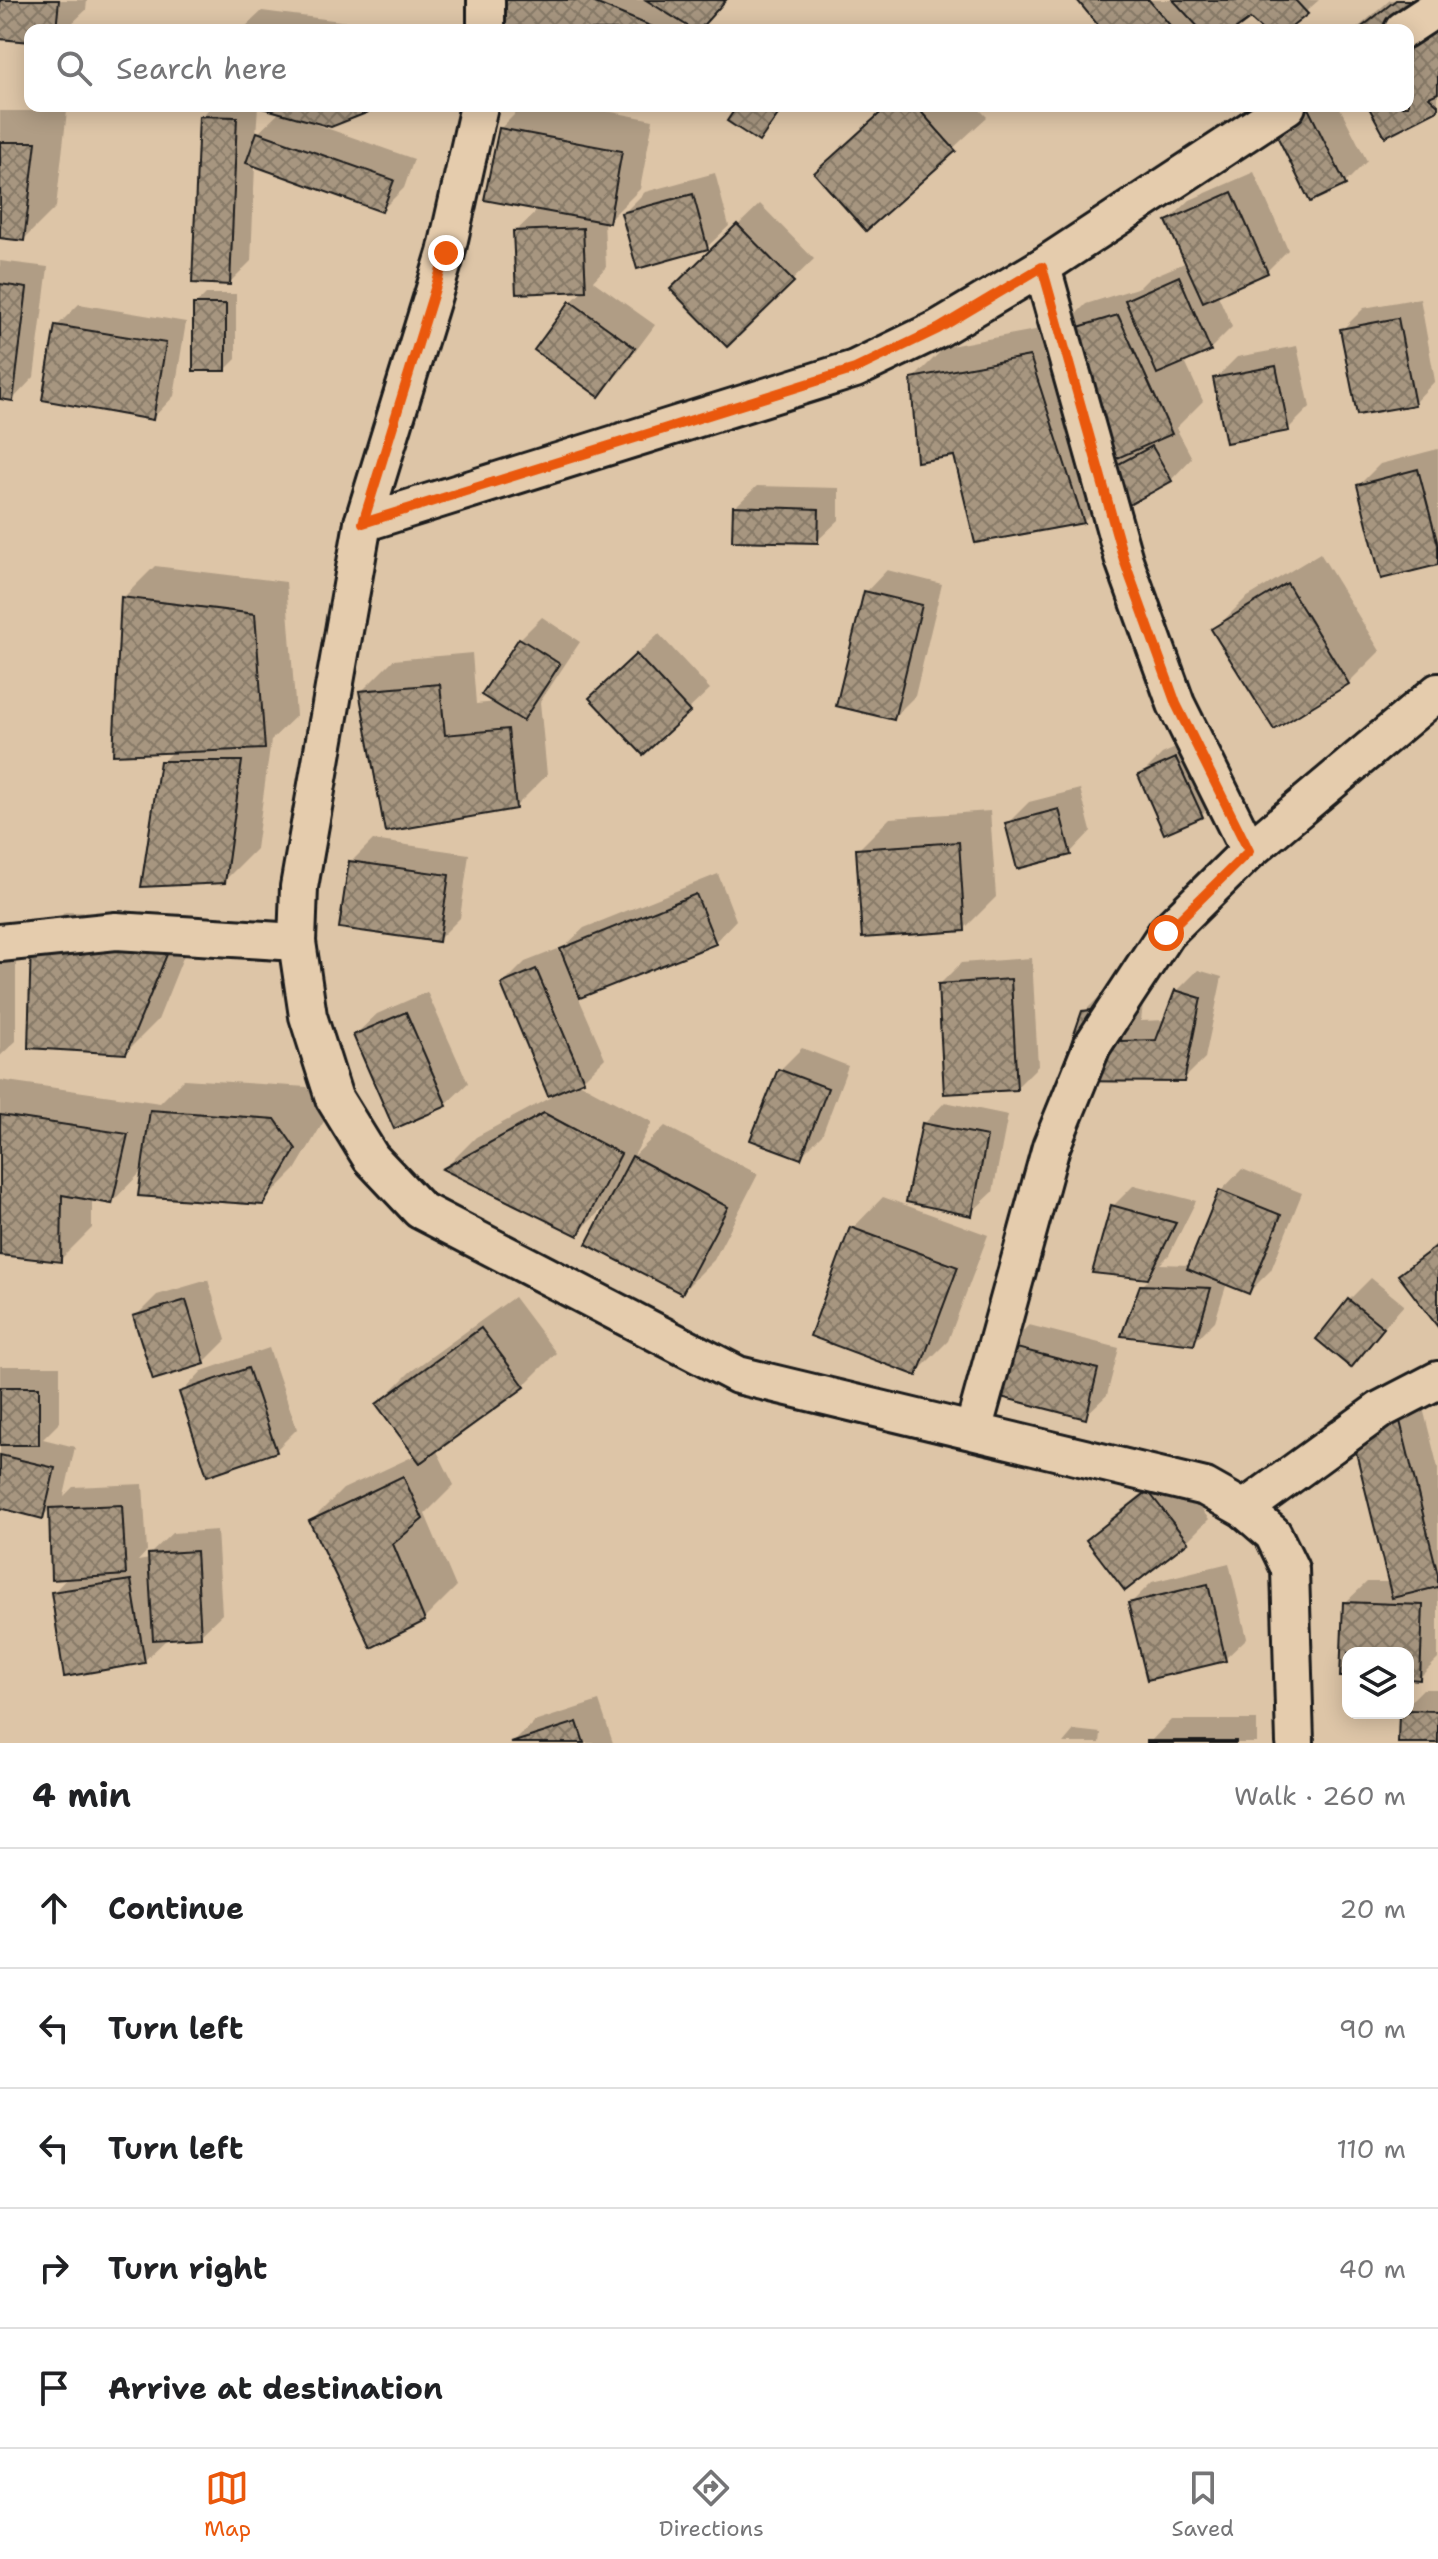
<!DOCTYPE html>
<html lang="en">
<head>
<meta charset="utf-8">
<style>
	:root { --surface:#fff; --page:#f2f2f2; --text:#202124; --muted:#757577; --line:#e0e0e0; --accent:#ea580c }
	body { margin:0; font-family:"Shantell Sans",sans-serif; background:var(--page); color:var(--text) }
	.controls { position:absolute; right:24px; bottom:24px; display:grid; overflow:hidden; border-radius:16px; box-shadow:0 4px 20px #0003 }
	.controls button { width:72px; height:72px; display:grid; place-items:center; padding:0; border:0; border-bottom:2px solid var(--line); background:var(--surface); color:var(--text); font:40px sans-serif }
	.stop { position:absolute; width:24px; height:24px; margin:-18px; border:6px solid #ea580c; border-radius:50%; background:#fff }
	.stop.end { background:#ea580c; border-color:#fff; box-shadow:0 2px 8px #0008 }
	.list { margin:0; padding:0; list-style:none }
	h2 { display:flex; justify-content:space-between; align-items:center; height:104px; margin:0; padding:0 32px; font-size:34px }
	h2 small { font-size:26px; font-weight:400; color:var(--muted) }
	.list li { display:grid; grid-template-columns:52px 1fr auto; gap:24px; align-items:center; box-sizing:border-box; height:120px; padding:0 32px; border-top:2px solid var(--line) }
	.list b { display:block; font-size:30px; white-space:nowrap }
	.list em { font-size:26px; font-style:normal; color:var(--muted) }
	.icon { flex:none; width:44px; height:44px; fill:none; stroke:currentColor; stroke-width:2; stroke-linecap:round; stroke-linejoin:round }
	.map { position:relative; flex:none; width:1438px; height:1743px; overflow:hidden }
	.search { position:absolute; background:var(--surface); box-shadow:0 4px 20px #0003; left:24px; right:24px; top:24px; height:88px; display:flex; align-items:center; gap:20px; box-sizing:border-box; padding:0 28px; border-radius:16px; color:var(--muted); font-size:30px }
	.sheet { height:704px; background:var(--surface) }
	nav { display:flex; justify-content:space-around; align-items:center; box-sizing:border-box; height:112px; border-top:2px solid var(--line); background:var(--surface); font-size:22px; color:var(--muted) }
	nav a { display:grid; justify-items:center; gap:4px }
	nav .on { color:var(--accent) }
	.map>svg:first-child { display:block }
</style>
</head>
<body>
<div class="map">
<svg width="1438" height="1743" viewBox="0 0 1438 1743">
	<defs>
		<pattern id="building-cross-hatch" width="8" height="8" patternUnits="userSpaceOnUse" patternTransform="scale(2)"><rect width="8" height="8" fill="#a79680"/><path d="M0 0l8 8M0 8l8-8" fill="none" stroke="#877a68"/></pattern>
	</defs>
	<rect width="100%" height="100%" fill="#ddc5a7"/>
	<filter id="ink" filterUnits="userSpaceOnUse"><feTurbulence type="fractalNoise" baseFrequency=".0125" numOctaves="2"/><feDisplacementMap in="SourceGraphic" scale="16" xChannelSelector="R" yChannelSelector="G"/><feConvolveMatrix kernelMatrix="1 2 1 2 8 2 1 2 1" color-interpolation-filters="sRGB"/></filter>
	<g filter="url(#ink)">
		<!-- shadow -->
		<g fill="#0003" fill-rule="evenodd">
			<polygon points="0,0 87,0 86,10 65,30 30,30 30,40 0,37"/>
			<polygon points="502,0 726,0 697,30 684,22 682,30 499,30"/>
			<polygon points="1079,0 1319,0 1285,30 1265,30 1250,16 1232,30 1104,30"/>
			<polygon points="1390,0 1438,0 1438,108 1370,106 1408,106 1408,30 1355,30"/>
			<polygon points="262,11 411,30 242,30"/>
			<polygon points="212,106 258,106 256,135 281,111 263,106 379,106 316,121 315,124 414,159 404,188 382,210 255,165 251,261 229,283 201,117"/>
			<polygon points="523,106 581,106 653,120 640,189 608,221 604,220 606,267 593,281 655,325 620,372 599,394 571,302 585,289 515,232 540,208 500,129"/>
			<polygon points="740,106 785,106 759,140"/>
			<polygon points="887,106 976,106 987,117 866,228 817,173"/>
			<polygon points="1264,106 1339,106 1367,161 1345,183"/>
			<polygon points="0,111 67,111 56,207 24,239 0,236"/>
			<path d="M1254,172L1288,250L1267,271L1217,293L1232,327L1210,349L1184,360L1203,401L1176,428L1192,458L1171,480L1114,491L1083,522L955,454L913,379L945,347L1062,325V328L1086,304L1140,287L1149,278L1187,262L1168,221L1190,200ZM1124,453L1108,469L1106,461Z"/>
			<polygon points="715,173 729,226 707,247 624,213 645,192"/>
			<polygon points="760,204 814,259 727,344 672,289"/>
			<polygon points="0,261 48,267 34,377 13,399 0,397"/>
			<polygon points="206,294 236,294 236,359 225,370 195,305"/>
			<polygon points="1420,298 1435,381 1414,403 1342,330 1364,308"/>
			<polygon points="79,304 186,322 174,396 153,418 57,326"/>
			<polygon points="1297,346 1310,407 1288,429 1215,379 1237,357"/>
			<polygon points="1438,449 1438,563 1359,485 1380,464"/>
			<polygon points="757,486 839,488 839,520 817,541 735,507"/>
			<polygon points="1320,553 1380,651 1348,683 1214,630 1246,598"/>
			<polygon points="155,566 286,582 296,716 271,740 256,849 224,881 162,762 173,751 123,598"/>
			<polygon points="887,570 942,584 915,696 893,718 866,592"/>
			<polygon points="542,617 580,642 540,702 547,775 515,807 361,692 393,660 472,653 476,704 497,702 520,639"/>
			<polygon points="659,634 710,689 643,753 613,676"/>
			<polygon points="1198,738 1223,794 1201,815 1140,776 1162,754"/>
			<polygon points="1080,789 1091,831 1070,853 1008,823 1029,802"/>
			<polygon points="990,811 996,897 964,929 858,850 890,818"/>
			<polygon points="373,840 469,854 460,918 438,940 351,862"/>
			<polygon points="718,874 736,920 715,942 578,996 605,1058 583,1080 577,1082 652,1122 634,1156 665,1126 758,1174 714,1260 682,1292 609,1202 578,1233 445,1168 476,1137 551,1097 503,984 525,962 558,949 559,952 584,928"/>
			<polygon points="65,912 200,915 158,1020 126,1052 33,944"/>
			<polygon points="0,952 16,952 16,1041 0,1056"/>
			<polygon points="1032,958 1038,1066 1016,1088 940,984 961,963"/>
			<polygon points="1198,970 1222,977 1205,1058 1183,1080 1061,1080 1084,1012 1106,990 1145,987 1141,1021 1166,1020 1177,991"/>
			<polygon points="427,992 468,1083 446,1104 355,1035 377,1014"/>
			<polygon points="802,1048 848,1066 822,1135 800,1157 780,1070"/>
			<polygon points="184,1079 307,1087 327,1116 295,1170 263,1202 144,1169 112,1202 92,1198 92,1228 60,1260 0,1253 0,1080 160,1103"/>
			<polygon points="945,1102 1008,1115 993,1192 971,1213 924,1124"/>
			<polygon points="1242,1169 1302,1193 1271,1270 1249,1292 1227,1283 1215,1321 1193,1343 1142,1286 1151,1277 1095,1271 1113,1206 1134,1185 1196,1201 1169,1255 1160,1264 1191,1265 1221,1191"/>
			<polygon points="883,1197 988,1235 948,1341 916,1373 852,1229"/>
			<polygon points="1438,1242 1438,1323 1401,1275"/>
			<polygon points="1371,1278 1404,1305 1351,1365 1349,1300"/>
			<polygon points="208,1280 226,1340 204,1362 135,1317 157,1295"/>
			<polygon points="514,1297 556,1353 524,1385 436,1449 454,1485 425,1514 456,1587 424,1619 311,1521 343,1489 416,1455 378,1404 410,1372"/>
			<polygon points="1029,1325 1119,1348 1107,1395 1085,1416 1007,1346"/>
			<polygon points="269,1348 297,1429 276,1450 181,1393 202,1371"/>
			<polygon points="0,1366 60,1366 60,1422 43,1439 75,1447 64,1496 73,1487 143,1484 147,1551 138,1561 150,1559 150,1554 172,1533 217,1530 222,1614 200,1635 165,1637 166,1640 144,1661 53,1593 69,1576 51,1508 42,1517 0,1506"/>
			<polygon points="1421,1400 1438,1468 1438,1659 1419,1678 1408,1677 1408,1653 1348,1653 1348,1675 1345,1603 1367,1582 1390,1582 1354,1433"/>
			<polygon points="1171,1471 1209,1519 1187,1541 1088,1540 1110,1519"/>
			<polygon points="1229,1563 1247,1638 1225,1659 1130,1604 1152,1582"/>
			<polygon points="1423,1689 1438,1689 1438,1743 1400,1743 1401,1713 1408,1713 1408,1704"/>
			<polygon points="599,1701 613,1743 513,1743 534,1722"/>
			<polygon points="1171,1720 1257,1720 1257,1743 1149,1743"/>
			<polygon points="1074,1730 1101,1733 1100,1743 1063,1743"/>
		</g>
		<!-- building -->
		<g fill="url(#building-cross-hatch)" stroke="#1c1c1c" stroke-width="2">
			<polygon points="0,0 59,0 56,30 30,30 30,42 0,39"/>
			<polygon points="500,0 588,0 660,30 497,30"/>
			<polygon points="646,0 726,0 699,30 694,30"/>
			<polygon points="1077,0 1149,0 1174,30 1102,30"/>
			<polygon points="1173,0 1295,0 1308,14 1288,30 1262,30 1250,19 1235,30 1201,30"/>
			<polygon points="1396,0 1431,0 1438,14 1438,93 1429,97 1438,105 1438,110 1385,137 1368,106 1408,106 1408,30 1358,30"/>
			<polygon points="255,106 384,106 331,127"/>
			<polygon points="737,106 784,106 759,142 727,121"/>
			<polygon points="888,106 916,106 956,151 866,231 814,173"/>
			<polygon points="1262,106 1307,106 1346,185 1310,202"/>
			<polygon points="199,116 237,117 230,285 192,283"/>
			<polygon points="499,128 622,151 609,223 484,200"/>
			<polygon points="257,132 394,180 382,212 246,163"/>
			<polygon points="0,142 36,142 24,241 0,238"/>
			<polygon points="1232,192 1268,273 1203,302 1166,221"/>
			<polygon points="693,194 708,249 637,269 621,213"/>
			<polygon points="737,224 794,282 727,347 670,289"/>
			<polygon points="583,228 586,291 516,294 513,231"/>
			<polygon points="1179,276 1211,351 1157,374 1125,300"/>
			<polygon points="0,284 27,288 13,401 0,399"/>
			<polygon points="570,301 635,348 599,397 534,350"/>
			<rect x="193" y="304" width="33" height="67"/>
			<polygon points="1118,315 1172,434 1104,464 1052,335"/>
			<polygon points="1398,318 1415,405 1357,415 1340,329"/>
			<polygon points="55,325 166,343 153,420 42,400"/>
			<polygon points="1030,356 1084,523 975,543 954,456 917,462 911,378"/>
			<polygon points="1276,366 1289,431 1226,443 1213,378"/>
			<polygon points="1152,446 1172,481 1122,509 1102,473"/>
			<polygon points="1418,469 1438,545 1438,565 1381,579 1357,485"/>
			<polygon points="733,506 819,509 818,543 732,541"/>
			<polygon points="1287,583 1349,684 1274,730 1211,629"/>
			<polygon points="864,591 922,605 894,720 836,706"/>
			<polygon points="121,597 255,614 265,749 113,755"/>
			<polygon points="519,638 560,664 523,721 481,695"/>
			<polygon points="636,654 690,712 643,755 589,698"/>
			<polygon points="440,684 445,735 508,729 516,809 385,832 359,691"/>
			<polygon points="1176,758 1203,817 1164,834 1138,775"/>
			<polygon points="160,761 242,761 225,883 141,887"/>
			<polygon points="1059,809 1071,855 1017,869 1005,823"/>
			<polygon points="959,842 965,931 862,938 856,849"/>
			<polygon points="349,861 449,875 439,942 339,928"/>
			<polygon points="696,894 716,944 580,998 560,949"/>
			<polygon points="31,943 170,947 126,1054 28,1048"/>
			<polygon points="536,969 584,1081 548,1096 501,984"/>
			<polygon points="1011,979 1017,1090 944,1094 938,984"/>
			<polygon points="1175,990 1201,998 1184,1082 1058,1081 1082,1011 1124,1007 1121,1041 1156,1040"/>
			<polygon points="406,1012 447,1106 394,1129 353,1035"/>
			<polygon points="778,1069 828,1088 801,1159 750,1140"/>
			<polygon points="150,1110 275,1119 296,1149 263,1205 138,1196"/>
			<polygon points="544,1113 621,1154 578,1236 442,1169"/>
			<polygon points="0,1115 128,1134 112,1204 62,1195 61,1262 0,1255"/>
			<polygon points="922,1123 987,1136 972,1216 906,1202"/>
			<polygon points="632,1156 728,1207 682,1294 586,1244"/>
			<polygon points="1219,1190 1281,1215 1249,1294 1187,1269"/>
			<polygon points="1111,1205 1176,1223 1148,1279 1092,1273"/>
			<polygon points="850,1227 958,1267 917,1376 810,1336"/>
			<polygon points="1438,1245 1438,1327 1398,1275"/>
			<polygon points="1140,1285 1211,1288 1194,1345 1121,1336"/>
			<polygon points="1348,1299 1384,1328 1351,1368 1316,1339"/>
			<polygon points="186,1300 205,1364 153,1380 133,1316"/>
			<polygon points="481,1328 525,1387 420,1463 376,1404"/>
			<polygon points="1005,1345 1098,1369 1086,1419 993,1395"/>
			<polygon points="248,1368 277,1452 207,1476 179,1392"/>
			<rect x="0" y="1387" width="39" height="58"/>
			<polygon points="1400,1421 1438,1575 1438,1587 1392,1598 1351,1432"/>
			<polygon points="0,1455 55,1468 43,1519 0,1508"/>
			<polygon points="403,1476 423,1519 393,1544 425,1621 371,1648 309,1521"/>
			<polygon points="1148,1491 1188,1542 1125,1591 1086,1540"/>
			<polygon points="122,1505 126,1575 51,1580 49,1508"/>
			<polygon points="196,1551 201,1637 153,1640 148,1554"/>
			<polygon points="131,1580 145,1663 64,1677 51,1592"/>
			<polygon points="1208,1584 1226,1661 1147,1680 1128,1603"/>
			<polygon points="1343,1602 1423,1605 1420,1680 1408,1679 1408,1653 1348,1653 1348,1677 1340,1677"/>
			<polygon points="1408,1710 1438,1711 1438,1743 1398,1743 1399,1713 1408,1713"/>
			<polygon points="577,1722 584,1743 511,1743"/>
			<rect x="1147" y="1741" width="89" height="2"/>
		</g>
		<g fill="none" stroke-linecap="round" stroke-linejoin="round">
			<!-- minor casing -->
			<g stroke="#1c1c1c" stroke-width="42">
				<g id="minor">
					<polyline points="486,0 486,30"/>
					<polyline points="1403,30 1438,7"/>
					<polyline points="479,106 446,253 363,523 299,887 297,942 308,1016 334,1098 371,1158 420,1210 738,1375 1205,1487 1244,1509 1273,1534 1290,1569 1295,1743"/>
					<polyline points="1042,267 1124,560 1176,704 1249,851"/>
					<polyline points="363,523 855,369 938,329 1042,267 1287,106"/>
					<polyline points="0,943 116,931 297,942"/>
					<polyline points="973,1431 1051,1147 1092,1046 1166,933 1249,851 1438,692"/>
					<polyline points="1244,1509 1380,1410 1438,1380"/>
				</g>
			</g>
			<!-- minor -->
			<use href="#minor" stroke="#e5ccad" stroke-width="36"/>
		</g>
	</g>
	<g fill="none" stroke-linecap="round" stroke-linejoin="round" filter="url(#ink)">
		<!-- route -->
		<polyline stroke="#ea580c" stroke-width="10" points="446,253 363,523 855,369 938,329 1042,267 1124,560 1176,704 1249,851 1166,933"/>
	</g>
</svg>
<div class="controls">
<button><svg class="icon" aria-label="layers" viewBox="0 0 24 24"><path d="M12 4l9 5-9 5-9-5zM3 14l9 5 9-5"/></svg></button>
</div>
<div class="stop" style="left:1166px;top:933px"></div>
<div class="stop end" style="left:446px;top:253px"></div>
<div class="search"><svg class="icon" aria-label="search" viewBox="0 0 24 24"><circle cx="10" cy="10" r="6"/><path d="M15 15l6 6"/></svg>Search here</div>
</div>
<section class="sheet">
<h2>4 min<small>Walk · 260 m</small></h2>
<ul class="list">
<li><svg class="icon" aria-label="ahead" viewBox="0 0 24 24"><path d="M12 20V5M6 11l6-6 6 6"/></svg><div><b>Continue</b></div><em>20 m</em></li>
<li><svg class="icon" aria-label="left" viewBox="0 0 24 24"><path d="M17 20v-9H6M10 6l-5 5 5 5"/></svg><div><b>Turn left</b></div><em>90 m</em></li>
<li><svg class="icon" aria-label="left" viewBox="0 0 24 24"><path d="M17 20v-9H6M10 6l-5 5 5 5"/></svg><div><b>Turn left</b></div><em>110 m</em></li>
<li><svg class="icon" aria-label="right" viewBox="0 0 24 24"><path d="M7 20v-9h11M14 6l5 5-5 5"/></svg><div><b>Turn right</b></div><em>40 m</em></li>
<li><svg class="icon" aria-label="arrive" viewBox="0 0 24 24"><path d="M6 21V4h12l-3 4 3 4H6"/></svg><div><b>Arrive at destination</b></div></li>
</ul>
</section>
<nav>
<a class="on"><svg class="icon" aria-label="map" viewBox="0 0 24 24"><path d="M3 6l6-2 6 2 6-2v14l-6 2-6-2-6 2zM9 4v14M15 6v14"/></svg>Map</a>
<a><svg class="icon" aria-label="directions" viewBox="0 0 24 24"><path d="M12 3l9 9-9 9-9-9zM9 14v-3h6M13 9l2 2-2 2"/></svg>Directions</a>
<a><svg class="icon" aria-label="saved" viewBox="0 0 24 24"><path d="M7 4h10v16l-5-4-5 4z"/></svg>Saved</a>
</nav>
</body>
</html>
